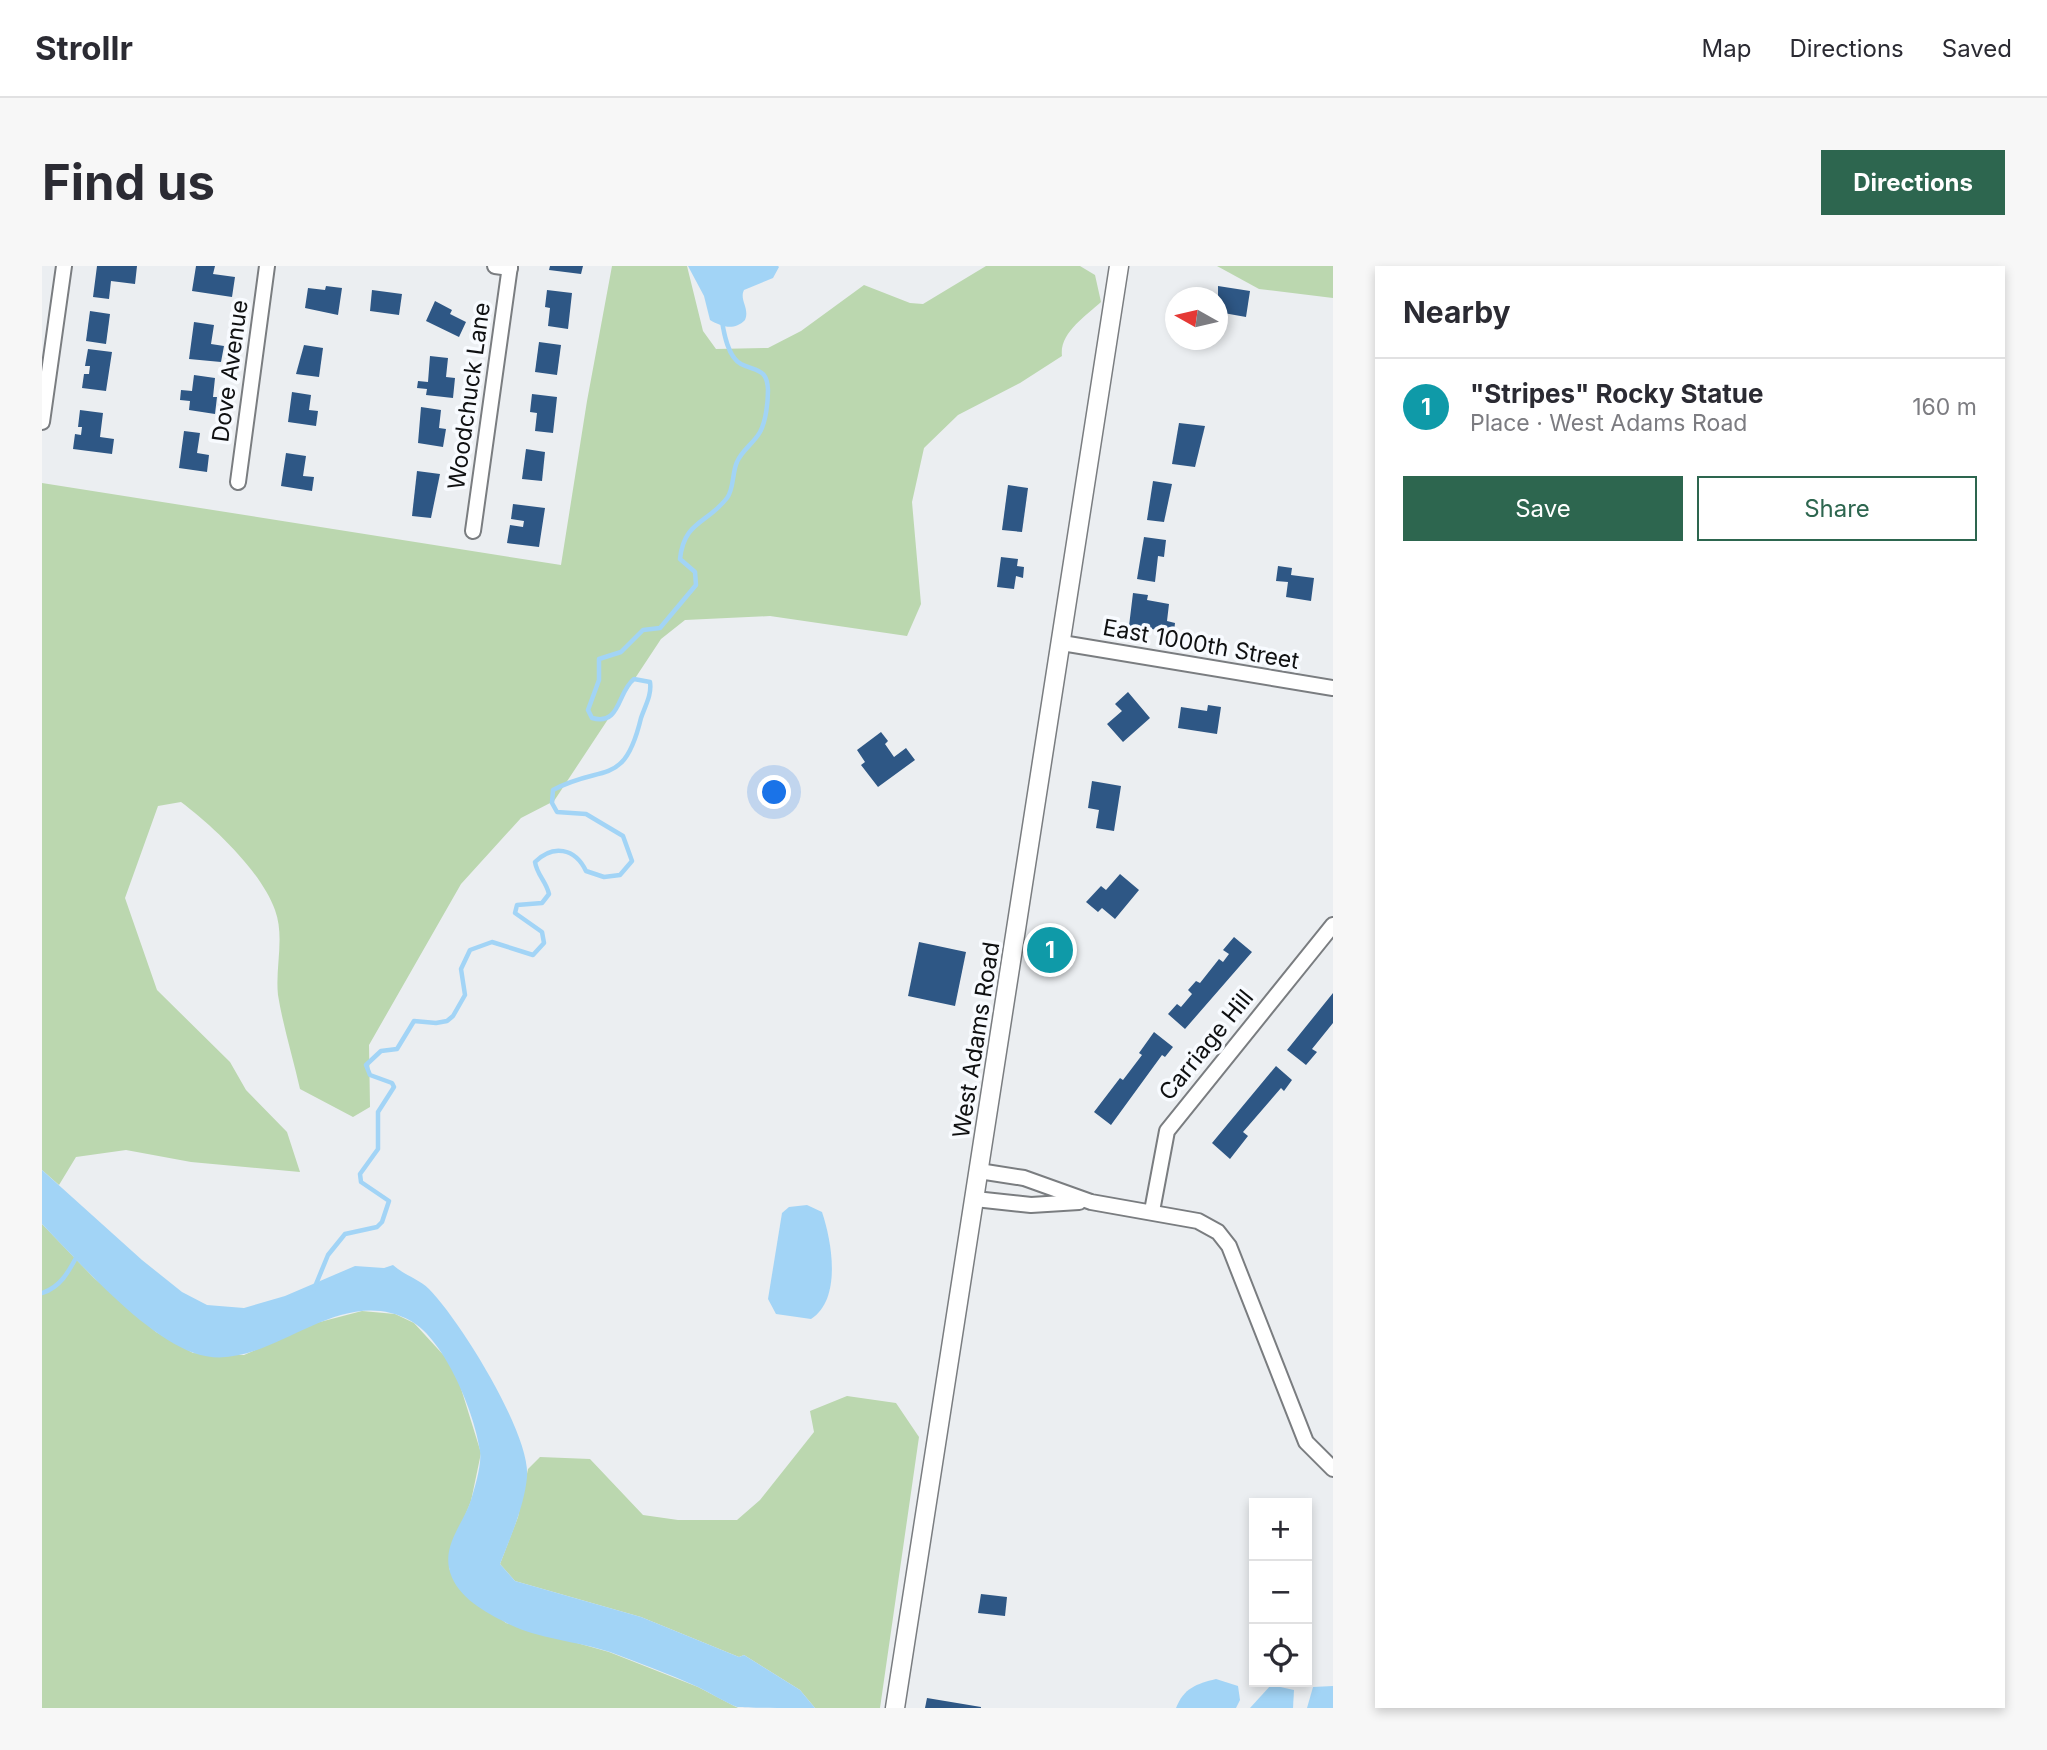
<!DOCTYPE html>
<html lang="en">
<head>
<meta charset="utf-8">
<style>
	:root { --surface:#fff; --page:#f7f7f7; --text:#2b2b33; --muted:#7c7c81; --line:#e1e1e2; --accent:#2d664f }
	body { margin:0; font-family:Inter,sans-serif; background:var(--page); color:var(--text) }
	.controls { position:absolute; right:21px; bottom:21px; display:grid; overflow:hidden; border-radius:0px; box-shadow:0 4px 10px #0003 }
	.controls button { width:63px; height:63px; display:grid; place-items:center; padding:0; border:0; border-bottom:2px solid var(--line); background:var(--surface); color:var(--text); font:35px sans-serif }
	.compass { position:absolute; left:1123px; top:21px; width:63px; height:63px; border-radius:50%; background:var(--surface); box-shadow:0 4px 10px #0003; rotate:278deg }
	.you { position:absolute; left:733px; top:527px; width:24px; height:24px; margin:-18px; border:5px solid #fff; border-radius:50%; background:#1a73e8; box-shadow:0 0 0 10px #1a73e833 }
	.badge { display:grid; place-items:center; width:46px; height:46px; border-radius:50%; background:var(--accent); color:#fff; font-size:23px; font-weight:700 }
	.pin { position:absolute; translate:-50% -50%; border:4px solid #fff; box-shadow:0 2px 7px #0006 }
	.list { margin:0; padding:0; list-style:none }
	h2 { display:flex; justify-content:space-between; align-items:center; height:91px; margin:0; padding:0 28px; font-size:30px }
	h2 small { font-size:23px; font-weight:400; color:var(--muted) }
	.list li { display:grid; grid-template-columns:46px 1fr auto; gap:21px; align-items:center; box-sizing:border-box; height:98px; padding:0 28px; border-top:2px solid var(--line) }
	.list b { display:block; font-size:26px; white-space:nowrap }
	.list p { margin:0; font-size:23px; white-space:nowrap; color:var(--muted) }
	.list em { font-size:23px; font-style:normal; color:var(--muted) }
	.actions { display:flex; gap:14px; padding:21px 28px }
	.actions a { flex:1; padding:16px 0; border:2px solid var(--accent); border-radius:0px; text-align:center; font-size:24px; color:var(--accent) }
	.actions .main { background:var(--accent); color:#fff }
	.icon { flex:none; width:38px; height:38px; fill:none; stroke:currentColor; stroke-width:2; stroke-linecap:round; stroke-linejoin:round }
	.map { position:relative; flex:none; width:1291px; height:1442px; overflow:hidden; border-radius:0px }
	header { display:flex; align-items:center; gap:42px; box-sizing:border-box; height:98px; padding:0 35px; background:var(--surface); border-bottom:2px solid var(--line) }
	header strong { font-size:33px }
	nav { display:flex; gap:38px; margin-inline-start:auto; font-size:24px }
	.intro { display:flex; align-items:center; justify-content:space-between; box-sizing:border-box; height:168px; padding:0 42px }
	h1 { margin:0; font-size:49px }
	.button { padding:18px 32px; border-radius:0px; background:var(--accent); color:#fff; font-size:24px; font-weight:700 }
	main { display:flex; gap:42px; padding:0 42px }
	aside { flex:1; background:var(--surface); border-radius:0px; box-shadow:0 4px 10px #0003 }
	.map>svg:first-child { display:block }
</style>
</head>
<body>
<header>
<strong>Strollr</strong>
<nav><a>Map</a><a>Directions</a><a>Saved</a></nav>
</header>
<div class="intro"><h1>Find us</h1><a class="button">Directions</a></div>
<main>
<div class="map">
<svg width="1291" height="1442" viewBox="0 0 1291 1442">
	<rect width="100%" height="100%" fill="#ebeef1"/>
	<!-- green -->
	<g fill="#bbd7af">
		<path d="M570,0H645L661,65L674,83L726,82L759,65L822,19L868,37L881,38L944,0H1038L1053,9L1059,36C1044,50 1017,67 1020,90L978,117L916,149L882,182L870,236L879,338L865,370L728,350L643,354L619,373L512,535L479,552L419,618L327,779L328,841L311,851L258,823C251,792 241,760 236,729C233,701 243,671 233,644C219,605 171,560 139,536L116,540L83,632L115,724L188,796L204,824L245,866L258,906L149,896L84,884L34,891L17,919L0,904V217L519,299L545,135Z"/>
		<polygon points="1175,0 1291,0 1291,32 1217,23"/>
		<polygon points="0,958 52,1012 114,1066 151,1087 202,1089 274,1057 320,1045 353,1048 372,1057 406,1094 417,1116 439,1187 429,1235 407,1289 407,1302 415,1319 464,1357 567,1386 656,1421 696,1442 0,1442"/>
		<polygon points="805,1130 854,1137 877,1171 838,1442 773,1442 758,1424 702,1389 697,1391 599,1351 473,1315 458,1298 476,1251 486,1203 498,1191 548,1193 601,1249 636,1254 695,1254 718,1234 772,1166 768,1145"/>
	</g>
	<!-- water -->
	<g fill="#a2d4f6">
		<path d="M646,0H736L737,1L731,12L702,24C697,34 708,42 703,54C692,65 680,61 668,54L662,30Z"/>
		<path d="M0,904L100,994L140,1026L165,1039L202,1042L243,1030L313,1000L342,1002L351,999C362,1009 377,1013 387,1023C417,1053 489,1168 485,1211C482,1241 469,1270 458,1298L473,1315L599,1351L697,1391L702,1389L758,1424L773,1442C757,1442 709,1442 695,1441C682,1436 669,1427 656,1421C627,1408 597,1397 568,1386C535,1375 490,1372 461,1355C439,1344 412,1328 407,1302C402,1277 422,1256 429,1234C433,1221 440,1198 438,1185C433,1148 403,1074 369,1055C292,1013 224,1113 152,1087C101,1069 38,997 0,958Z"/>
		<path d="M765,939L780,946C790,976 800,1033 769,1053L734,1048L726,1033L740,947L747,941Z"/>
		<path d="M1174,1413L1196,1420L1198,1434L1194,1442H1134C1142,1422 1154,1418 1174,1413Z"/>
		<polygon points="1229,1419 1252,1424 1251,1442 1208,1442"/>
		<polygon points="1291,1420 1291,1442 1265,1442 1271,1421"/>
	</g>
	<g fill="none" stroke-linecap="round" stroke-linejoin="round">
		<!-- stream -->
		<g stroke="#a2d4f6" stroke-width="4.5">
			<path d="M272,1023L286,989L303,968L335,961L340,956L347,935L319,916L318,908L336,883V846L352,821L350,817L328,809L324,799L339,785L355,783L372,755L394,757L405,755L411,750L423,729L419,703L428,684L450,676L491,689L502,677L500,666L473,647L475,639L500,637L507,628C504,615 495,609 493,596C511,578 533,582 544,605L562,611L578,609L590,595L581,570L544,548L515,546L510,537L511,524C561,497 582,523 599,452C603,440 610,429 608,416L592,413C575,426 579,460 550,452L546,444L557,414V393L579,386L601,364L618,362L654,319L653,306L638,293C642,255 665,258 685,232C692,223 690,207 695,196C700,184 712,177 718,166C724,155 726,136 726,124C725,102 715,106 699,98C686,91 682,68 680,55"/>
			<path d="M0,1027C19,1021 27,1005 36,988"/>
		</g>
	</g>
	<!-- building -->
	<g fill="#2e5785">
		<polygon points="55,0 95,0 93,18 69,15 67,33 51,31"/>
		<polygon points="154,0 173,0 171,8 193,11 190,31 150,25"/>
		<polygon points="508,0 541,0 539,8 507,4"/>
		<polygon points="284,20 300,22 296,49 263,42 266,22 283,24"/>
		<polygon points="1176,20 1208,25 1204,51 1176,46"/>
		<polygon points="330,24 360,28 357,49 328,45"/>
		<polygon points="505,24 530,27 526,63 506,60 508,42 503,41"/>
		<polygon points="393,35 410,44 408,48 424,56 417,71 384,55"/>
		<polygon points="48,45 68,48 64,78 44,75"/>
		<polygon points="152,56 172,59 169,78 182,80 179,96 147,93"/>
		<polygon points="497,76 519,79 515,109 493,106"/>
		<polygon points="262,79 281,82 277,111 254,108"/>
		<polygon points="46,83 70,86 64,125 40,122 42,108 47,108 48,100 43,100"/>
		<polygon points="388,90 406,92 404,111 413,112 411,132 384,129 385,123 375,122 376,115 386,116"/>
		<polygon points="152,109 173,112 171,131 175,131 173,148 147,144 148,135 138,134 139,124 150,125"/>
		<polygon points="250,126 269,129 267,144 276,145 274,160 246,156"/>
		<polygon points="490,128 515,131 511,167 493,165 495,147 488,146"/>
		<polygon points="379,141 399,144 397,162 404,163 401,181 376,177"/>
		<polygon points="38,144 61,147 58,171 72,173 70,188 31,183 33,168 39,169 40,161 36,161"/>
		<polygon points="1137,157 1163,160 1153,201 1130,198"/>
		<polygon points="142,165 158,167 155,187 167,189 165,206 137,202"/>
		<polygon points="484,183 503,186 500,215 480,213"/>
		<polygon points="244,187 264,190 261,210 272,211 270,225 239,220"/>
		<polygon points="375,205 398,208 389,252 370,250"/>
		<polygon points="1111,215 1130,218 1122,256 1105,254"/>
		<polygon points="966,219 986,222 980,266 960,264"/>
		<polygon points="471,238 503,242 497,281 465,277 468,259 481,261 482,255 469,253"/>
		<polygon points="1102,271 1124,274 1122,291 1116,290 1113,316 1095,313"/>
		<polygon points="959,291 976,293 975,300 982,301 981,312 974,310 972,323 955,321"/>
		<polygon points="1236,300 1250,302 1249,309 1272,312 1269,335 1244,331 1246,316 1234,315"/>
		<polygon points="1091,327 1106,329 1105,334 1127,338 1125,355 1133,357 1132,366 1087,360"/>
		<polygon points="1086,426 1108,452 1081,476 1065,458 1080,445 1073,438"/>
		<polygon points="1166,439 1179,441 1175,468 1136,462 1139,441 1165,445"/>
		<polygon points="839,466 846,475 843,478 852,491 864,482 873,494 836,521 819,499 823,496 815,484"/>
		<polygon points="1050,515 1079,520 1072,565 1054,562 1057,544 1046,542"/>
		<polygon points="1078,608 1097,624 1073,653 1060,642 1056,646 1044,636 1059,620 1064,624"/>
		<polygon points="1192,671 1210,686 1143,763 1126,748 1135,738 1139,741 1150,728 1146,724 1154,715 1158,717 1177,693 1181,696 1187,688 1181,684"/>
		<polygon points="877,676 924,686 913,740 866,730"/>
		<polygon points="1291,727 1291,757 1270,783 1275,786 1264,799 1245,784"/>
		<polygon points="1112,766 1131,781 1123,791 1120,789 1069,859 1052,846 1078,812 1081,814 1100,789 1097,787"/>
		<polygon points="1234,800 1250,814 1242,825 1239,822 1201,866 1206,870 1188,893 1170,877"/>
		<polygon points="939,1328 965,1331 963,1350 936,1347"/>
		<polygon points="885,1432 939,1441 939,1442 883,1442"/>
	</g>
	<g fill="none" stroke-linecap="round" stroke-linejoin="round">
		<!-- minor casing -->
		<g stroke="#7a7d80" stroke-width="18">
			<g id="minor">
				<polyline points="453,0 468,2"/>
				<polyline points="0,156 22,0"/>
				<polyline points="196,216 225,0"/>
				<polyline points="431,265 468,0"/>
				<polyline points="1020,377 1291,422"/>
				<polyline points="937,905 982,912 1049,936 1156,955 1176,966 1187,980 1264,1176 1291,1203"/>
				<polyline points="933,933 989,939 1037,936"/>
				<polyline points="1110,945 1125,865 1291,659"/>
			</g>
		</g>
		<!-- tertiary casing -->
		<g stroke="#7a7d80" stroke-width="21">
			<polyline id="tertiary" points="853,1442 1077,0"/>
		</g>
		<!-- minor -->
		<use href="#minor" stroke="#fff" stroke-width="14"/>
		<!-- tertiary -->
		<use href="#tertiary" stroke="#fff" stroke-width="18"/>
	</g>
	<g text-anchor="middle" stroke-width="7" stroke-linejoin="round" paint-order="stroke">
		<!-- street labels -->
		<g font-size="23" fill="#0f1011" stroke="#f8fbff">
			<text transform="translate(188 105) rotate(-82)" y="8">Dove Avenue</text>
			<text transform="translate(427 130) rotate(-82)" y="8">Woodchuck Lane</text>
			<text transform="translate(1159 378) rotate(10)" y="8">East 1000th Street</text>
			<text transform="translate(934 774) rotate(-81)" y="8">West Adams Road</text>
			<text transform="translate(1164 779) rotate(-51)" y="8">Carriage Hill</text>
		</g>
	</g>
</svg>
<div class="controls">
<button>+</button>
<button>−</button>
<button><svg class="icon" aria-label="locate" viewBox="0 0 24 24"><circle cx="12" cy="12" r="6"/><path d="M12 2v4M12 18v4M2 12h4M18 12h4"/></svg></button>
</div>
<svg class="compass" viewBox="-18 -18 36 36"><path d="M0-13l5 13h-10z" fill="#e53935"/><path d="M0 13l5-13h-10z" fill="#7c7c81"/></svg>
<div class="you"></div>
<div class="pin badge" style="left:1008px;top:684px;background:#0f9aa8">1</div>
</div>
<aside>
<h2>Nearby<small></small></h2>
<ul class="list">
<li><span class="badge" style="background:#0f9aa8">1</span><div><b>&quot;Stripes&quot; Rocky Statue</b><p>Place · West Adams Road</p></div><em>160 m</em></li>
</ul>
<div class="actions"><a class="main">Save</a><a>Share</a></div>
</aside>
</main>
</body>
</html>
